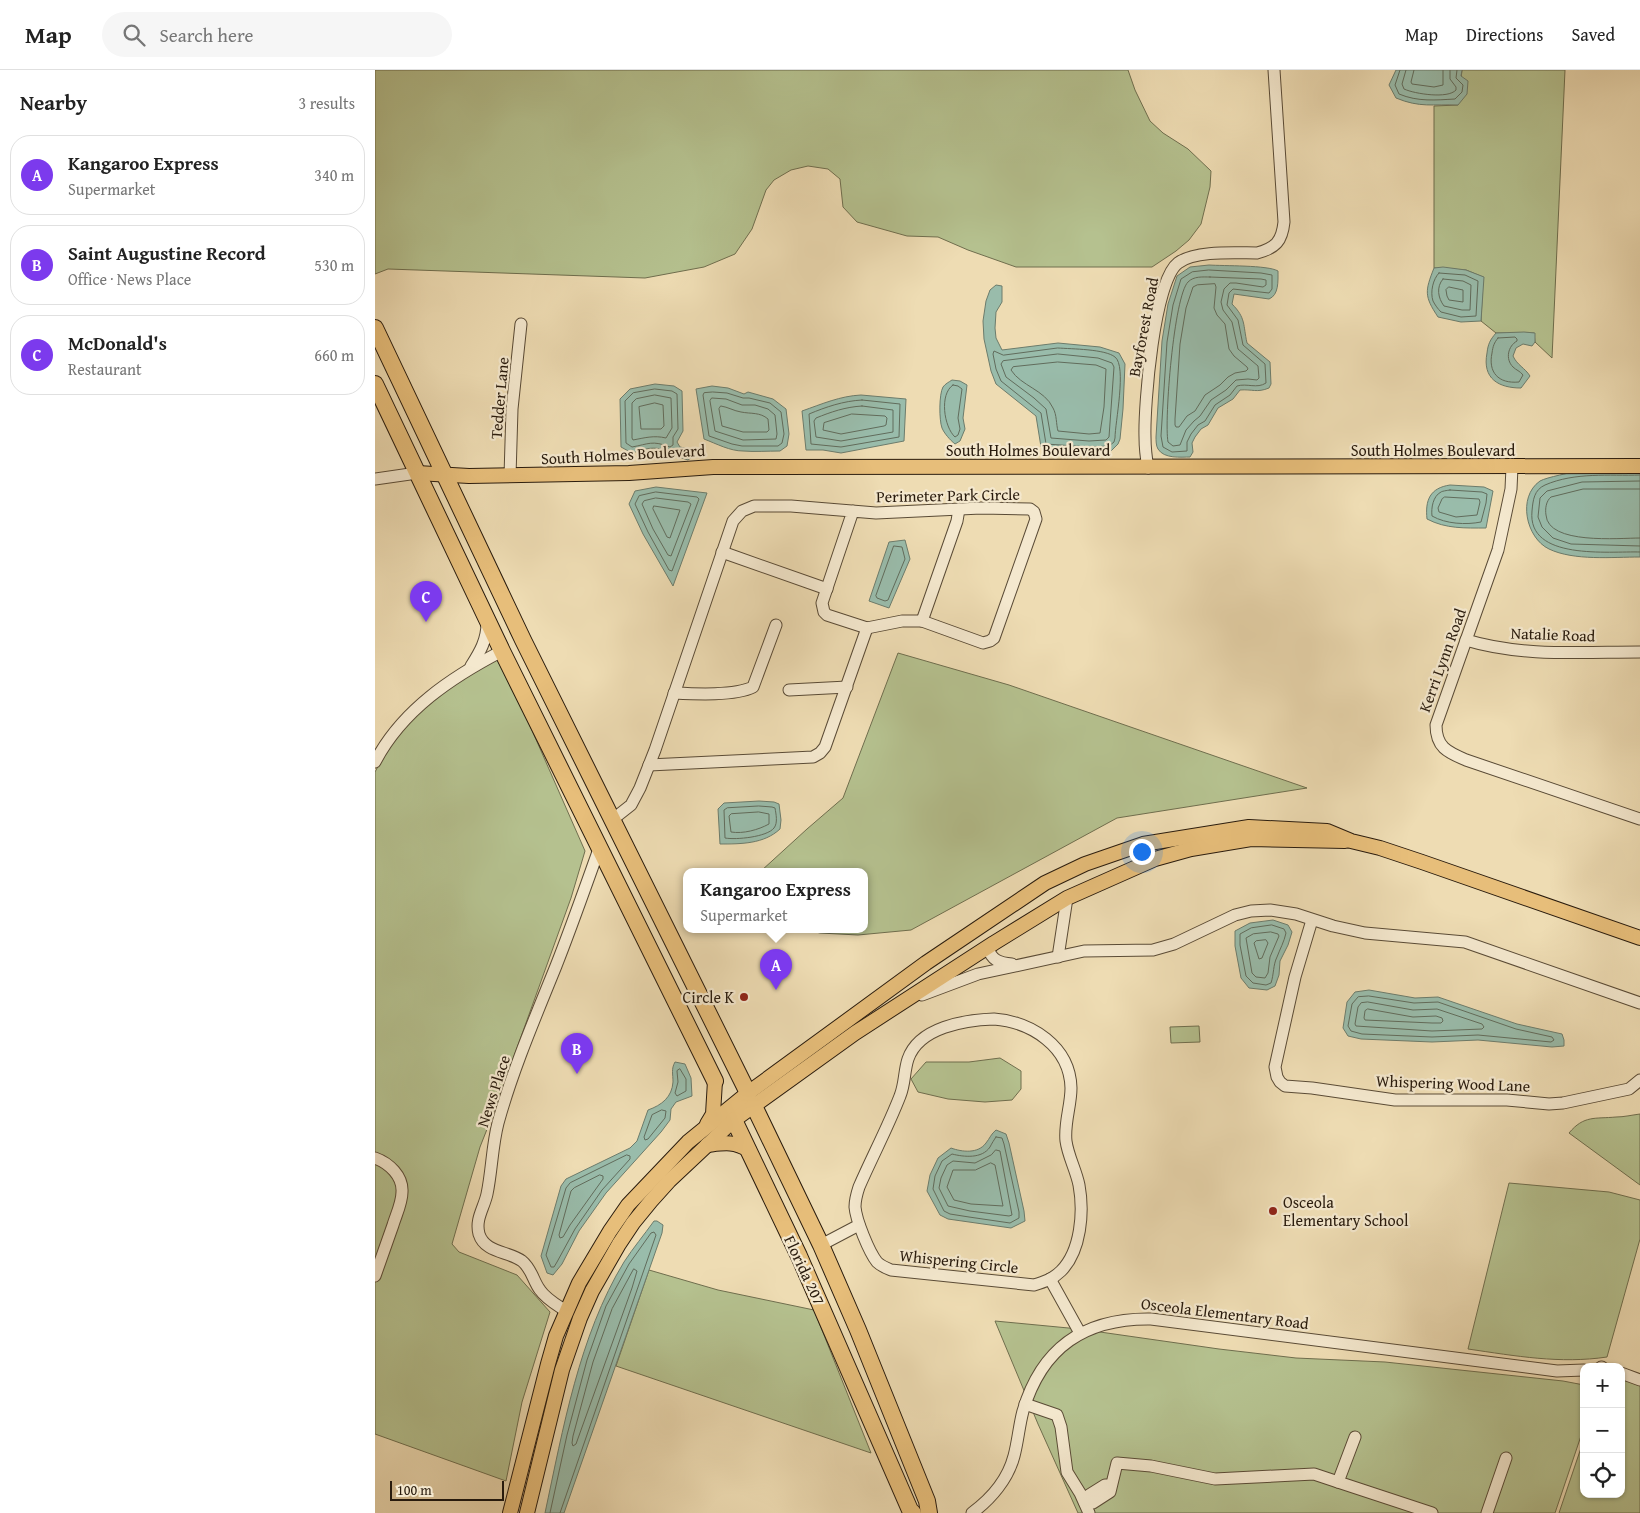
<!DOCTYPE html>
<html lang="en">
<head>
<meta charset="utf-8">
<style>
	:root { --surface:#fff; --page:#f6f6f6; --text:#222; --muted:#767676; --line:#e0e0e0; --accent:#7c3aed }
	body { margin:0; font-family:"Gentium Book Plus",serif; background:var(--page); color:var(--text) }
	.controls { position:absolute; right:15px; bottom:15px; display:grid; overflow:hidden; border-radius:10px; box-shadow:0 1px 4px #0004 }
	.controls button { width:45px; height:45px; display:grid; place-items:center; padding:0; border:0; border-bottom:1px solid var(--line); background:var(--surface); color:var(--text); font:25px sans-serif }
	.scale { position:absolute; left:15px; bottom:12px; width:114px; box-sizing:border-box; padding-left:5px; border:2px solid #291b0d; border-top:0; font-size:14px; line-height:18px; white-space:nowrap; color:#291b0d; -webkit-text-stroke:4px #f4e8ce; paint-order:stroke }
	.you { position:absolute; left:766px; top:781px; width:18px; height:18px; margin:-12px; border:4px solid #fff; border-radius:50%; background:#1a73e8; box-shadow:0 0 0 8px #1a73e833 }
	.badge { display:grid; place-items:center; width:32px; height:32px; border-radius:50%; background:var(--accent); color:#fff; font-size:16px; font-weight:700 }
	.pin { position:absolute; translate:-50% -41px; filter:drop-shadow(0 1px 2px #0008) }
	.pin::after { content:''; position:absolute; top:26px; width:18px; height:15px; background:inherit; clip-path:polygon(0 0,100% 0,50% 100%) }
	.popup { position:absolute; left:308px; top:798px; width:185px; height:65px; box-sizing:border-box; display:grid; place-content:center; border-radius:10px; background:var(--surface); filter:drop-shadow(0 1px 4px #0005); font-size:16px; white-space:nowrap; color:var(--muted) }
	.popup b { font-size:19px; color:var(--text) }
	.popup::after { content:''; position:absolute; left:50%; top:100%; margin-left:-10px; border:10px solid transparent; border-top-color:var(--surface) }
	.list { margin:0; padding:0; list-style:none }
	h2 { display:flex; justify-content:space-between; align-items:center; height:65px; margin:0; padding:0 20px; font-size:21px }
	h2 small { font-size:16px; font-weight:400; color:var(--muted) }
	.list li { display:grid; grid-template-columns:32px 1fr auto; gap:15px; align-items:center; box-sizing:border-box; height:80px; margin:0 10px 10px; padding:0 10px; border:1px solid var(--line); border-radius:20px }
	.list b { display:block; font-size:19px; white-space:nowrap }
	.list p { margin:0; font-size:16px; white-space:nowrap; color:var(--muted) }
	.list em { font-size:16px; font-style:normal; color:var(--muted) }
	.icon { flex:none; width:28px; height:28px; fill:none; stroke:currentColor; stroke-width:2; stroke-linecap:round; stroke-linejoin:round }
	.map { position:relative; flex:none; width:1265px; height:1443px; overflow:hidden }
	header { display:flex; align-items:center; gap:30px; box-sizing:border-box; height:70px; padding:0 25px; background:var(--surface); border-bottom:1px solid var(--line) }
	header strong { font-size:24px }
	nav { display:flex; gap:28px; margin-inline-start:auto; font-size:18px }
	.search { width:350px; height:45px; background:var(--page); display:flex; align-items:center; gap:12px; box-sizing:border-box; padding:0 18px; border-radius:28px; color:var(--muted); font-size:19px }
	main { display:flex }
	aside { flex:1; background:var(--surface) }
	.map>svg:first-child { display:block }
</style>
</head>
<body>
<header>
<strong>Map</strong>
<div class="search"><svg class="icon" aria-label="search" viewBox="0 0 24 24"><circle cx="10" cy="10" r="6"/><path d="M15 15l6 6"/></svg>Search here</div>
<nav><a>Map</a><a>Directions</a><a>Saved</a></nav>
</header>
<main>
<aside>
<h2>Nearby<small>3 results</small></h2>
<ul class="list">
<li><span class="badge">A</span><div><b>Kangaroo Express</b><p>Supermarket</p></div><em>340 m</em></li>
<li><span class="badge">B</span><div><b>Saint Augustine Record</b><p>Office · News Place</p></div><em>530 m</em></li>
<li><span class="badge">C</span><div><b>McDonald's</b><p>Restaurant</p></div><em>660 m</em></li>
</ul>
</aside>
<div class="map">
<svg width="1265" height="1443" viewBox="0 0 1265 1443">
	<rect width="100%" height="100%" fill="#eedcb3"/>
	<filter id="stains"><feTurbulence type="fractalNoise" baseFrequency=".004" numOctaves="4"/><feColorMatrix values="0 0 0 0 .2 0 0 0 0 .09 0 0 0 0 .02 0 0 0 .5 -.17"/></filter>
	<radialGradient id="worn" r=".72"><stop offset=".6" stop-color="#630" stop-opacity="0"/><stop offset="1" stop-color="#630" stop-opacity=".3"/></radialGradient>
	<!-- green -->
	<g fill="#b5c18f" stroke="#6f6e4e">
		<polygon points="0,0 753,0 760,20 775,51 788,63 813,79 836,101 835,117 826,154 814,170 801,181 777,197 641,197 593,180 563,167 532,166 482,152 468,137 465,109 453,99 433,96 416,100 399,110 391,120 377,159 360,184 329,197 270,208 13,199 0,204"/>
		<polygon points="1087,0 1190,0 1177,288 1160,272 1159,263 1121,263 1106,251 1108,207 1091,200 1059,198 1059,36 1083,35"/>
		<polygon points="523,583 634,615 932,718 742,748 536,860 483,865 445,863 428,859 490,859 490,801 386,801 432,759 468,728"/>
		<path d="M123,588L134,608L210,781L196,828L120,1039L105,1077L77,1174L84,1182L142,1205L175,1242L147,1332L131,1411L0,1364V702C13,677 41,640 63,624C82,611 103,600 123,588Z"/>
		<polygon points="824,956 825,972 796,973 795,957"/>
		<polygon points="625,988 646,1001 646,1019 637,1030 610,1032 573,1029 543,1022 536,1009 551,992 594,992"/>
		<path d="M1265,1044V1115L1194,1063C1209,1045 1220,1049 1241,1047C1249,1047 1257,1045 1265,1044Z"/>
		<path d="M1134,1113L1234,1122L1265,1130V1169L1232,1287C1185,1294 1141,1286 1093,1279Z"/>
		<polygon points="274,1200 343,1220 439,1240 496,1383 241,1296"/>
		<polygon points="620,1251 704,1259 844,1279 921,1288 1010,1292 1188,1311 1209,1315 1209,1357 1180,1443 703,1443 663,1354"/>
		<polygon points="1246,1303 1265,1310 1265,1443 1184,1443 1209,1369 1209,1424 1246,1424"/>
	</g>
	<!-- water -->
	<g fill="#99bcab" stroke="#6c7c6c">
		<path d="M1021,0H1087L1086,6L1093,11L1092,24L1083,35C1058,34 1045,38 1021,28L1014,15Z"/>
		<path d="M834,195C848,196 893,195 903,201C903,211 904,225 894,229L859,224L857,234C871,248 868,255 872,273L895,292L896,314L894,318C882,323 877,319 865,320L858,329L843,338L833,355L826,359L820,367L817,373L818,382L815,387C806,387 789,389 783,379C781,376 781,370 781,367L787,271L793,234L802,206L815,197Z"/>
		<path d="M1068,197L1091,200L1109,207L1106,251L1086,252L1063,247C1049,226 1050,221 1059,198Z"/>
		<path d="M621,215L627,216V232L621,242L620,258L621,268L627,280L683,273L725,277L744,283L750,294L748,339L745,369L743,374L736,381C715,382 686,385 666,377L661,346L621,314L616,301L609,269L608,251L611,231L615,220Z"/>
		<path d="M1149,262L1160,263V272L1157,276L1148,274L1141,278L1138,286C1142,295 1150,298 1155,306L1146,318C1124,318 1107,309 1112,283C1113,274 1115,270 1121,263Z"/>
		<path d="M577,310L585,311L592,315L588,348L590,359L585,371L580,374C575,370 569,363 567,358C564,350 564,324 568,317C570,314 574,312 577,310Z"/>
		<path d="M280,314L299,316L307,321L308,361L302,372L305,377L319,380L321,384L313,390C286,382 288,372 257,383L246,377L245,329L255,319Z"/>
		<path d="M337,316L353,318L369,324L373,322L398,329L411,339L414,364L412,376L405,381C392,381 380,382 368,381C355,381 342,374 329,369L321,319Z"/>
		<path d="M486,325L531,329L529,371L466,383L448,380H431L427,341C447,334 465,326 486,325Z"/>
		<path d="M1206,400H1265V487C1238,487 1199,491 1174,479C1151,468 1142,427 1165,411C1172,407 1196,403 1206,400Z"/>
		<path d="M1075,415L1109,417L1118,421L1111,458C1090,458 1071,459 1052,449C1050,430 1055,418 1075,415Z"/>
		<polygon points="281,417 332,423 298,516 268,464 254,434 260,421"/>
		<polygon points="530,470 535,489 514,538 494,531 514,472"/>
		<path d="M384,731L399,732L404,734L406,750L405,759C389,774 366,774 345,774L343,739L349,733Z"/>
		<polygon points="898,850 913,855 917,862 913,875 905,891 904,905 900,916 892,920 874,918 866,908 860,876 860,861 875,853"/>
		<polygon points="994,920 1040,928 1063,927 1142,954 1187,964 1189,970 1189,976 1177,977 1103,970 1057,972 986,969 973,966 968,958 972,932 980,922"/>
		<path d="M300,992L310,994L316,1008L317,1026L301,1032L296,1039L295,1050L286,1062L231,1123L204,1161L187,1194L178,1205L172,1203L166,1186L186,1116L191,1109L255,1078L262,1071L273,1040C287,1035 297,1027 298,1012C298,1004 296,999 300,992Z"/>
		<path d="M621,1060L631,1064L634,1073L649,1141L650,1151L636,1158L573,1149L565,1145L552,1121L555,1105L563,1088L576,1078C587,1082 603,1084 611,1073C615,1068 616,1064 621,1060Z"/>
		<path d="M279,1151H282L288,1155L287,1163L189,1443H170C188,1359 204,1266 249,1192C258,1178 269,1165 279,1151Z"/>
	</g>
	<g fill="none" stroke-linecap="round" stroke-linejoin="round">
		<!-- shore -->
		<g stroke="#616c5c" stroke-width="1">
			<path d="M1025,0L1020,15L1024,24C1043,32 1061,30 1080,29L1087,22L1088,15L1081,8L1082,0"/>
			<path d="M1031,0L1027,14L1029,19C1040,24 1073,29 1081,20V17L1075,9V0"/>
			<polyline points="1039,0 1036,12 1037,14 1059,17 1068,15 1068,0"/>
			<path d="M834,200L886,203L897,205V219L894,223L858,219L854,223L852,235L863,250L868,275L890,294L891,313C882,319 872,313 862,316L855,325L840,335L830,351L823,355L816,364L812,372V381L797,382L788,377L786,366L792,272L798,235L806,209L817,202Z"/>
			<path d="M1064,203L1090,205L1103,211L1101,246L1086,247L1066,242C1063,239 1060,235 1058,231C1055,222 1058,209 1064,203Z"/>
			<path d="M835,207L886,209L891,210V215L888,217L861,213H855L849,219L846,232L848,240L857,252L863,279L883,296L884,308L882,310L873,309L861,310L851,320L836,330L825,346L819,351L811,360L805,375L798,376L793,372C789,350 799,226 813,212C819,206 827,207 835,207Z"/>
			<path d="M1068,209L1088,211L1096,215L1095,240H1087L1069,236C1063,228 1061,217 1068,209Z"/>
			<polygon points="840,214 841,217 839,238 842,245 850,254 854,279 859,286 872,297 873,299 871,301 860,303 853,307 845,315 830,325 820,341 812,346 804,357 801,357 800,355 800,349 805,274 811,238 818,217 822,215"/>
			<polygon points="1074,217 1088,220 1088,232 1074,230 1072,226 1071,220"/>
			<path d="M1123,268L1140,267L1142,269V271C1133,276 1130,289 1138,297C1141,300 1145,301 1148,305L1144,312C1123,314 1113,302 1117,283C1118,276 1119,273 1123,268Z"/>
			<path d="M683,278C697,279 730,279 740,287C752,296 740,353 740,368L739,372L734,376L714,377L671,374L666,343L626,311L621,299L618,284L619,281L628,285Z"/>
			<polygon points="683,284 723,288 737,293 739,297 734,367 731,370 714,371 676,368 671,339 659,328 631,307 626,294 628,291"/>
			<path d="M683,292L721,295L731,299L729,337L725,363L714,364L683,361C681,354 682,345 678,338C670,320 646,316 636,300L638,297Z"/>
			<path d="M578,315L583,316L587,319L583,348L585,359L583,365L580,367C569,357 564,324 578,315Z"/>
			<path d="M280,319L297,321L302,324L303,359L298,367V375L295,377C277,370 274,374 257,377L251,373L250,331L258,323Z"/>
			<polygon points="338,322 352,323 368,328 374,328 395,333 406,342 409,364 407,373 403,376 367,376 357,374 334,366 328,325 329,323"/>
			<path d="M280,325L296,328L297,358L291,368C279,365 269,368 258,370L257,368V333L261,329Z"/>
			<polygon points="337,328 351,329 367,335 380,335 393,339 400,345 402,364 401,369 368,370 340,361 335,331"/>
			<path d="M487,330L525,334L524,367L466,377L436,374L434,344C451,337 468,331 487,330Z"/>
			<polygon points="280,333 288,335 289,356 286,359 266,359 264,337"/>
			<path d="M346,336C353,337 359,341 366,342C376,344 385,342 393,349L394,360L392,362H368L347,356L344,339Z"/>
			<path d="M487,336L518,340V362L466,371L441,367L439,351L441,348C456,342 470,337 487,336Z"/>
			<polygon points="477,344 510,346 512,348 511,355 509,356 466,364 448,360 449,353"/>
			<path d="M1265,405C1234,406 1200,402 1170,415C1159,420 1158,430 1157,441C1152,491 1234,481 1265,482"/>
			<polyline points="1265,411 1207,412 1172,421 1165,428 1163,447 1167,457 1178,468 1196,474 1265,476"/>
			<path d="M1265,419H1208L1176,427C1171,431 1170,439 1171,445C1173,475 1244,468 1265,468"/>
			<path d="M1075,420L1107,422L1112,424L1111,433L1106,452C1091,455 1071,454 1057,446C1056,438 1058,426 1066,422C1067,421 1075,420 1075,420Z"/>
			<polygon points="281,422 322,427 324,429 297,501 294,500 273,462 260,434 264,426"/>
			<polygon points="1070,427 1104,429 1105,432 1102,445 1081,447 1064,442 1063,438 1067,429"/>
			<polygon points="281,428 313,432 316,434 296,486 293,485 278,459 267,434 269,431"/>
			<polygon points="279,436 305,440 295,468 292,467 278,439"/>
			<polygon points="519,476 527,477 530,489 513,530 510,531 502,528 501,526"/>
			<path d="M384,736L397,737L400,738C401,744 403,753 399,758C392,767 361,770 350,768L349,740L352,738Z"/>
			<path d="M384,742L394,744V754C383,760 368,764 356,762L354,746L356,744Z"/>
			<path d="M897,855L909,859L911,863C909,872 905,879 902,887C898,895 899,904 896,913L891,915L878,913L871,906L865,875V864L876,858Z"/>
			<polygon points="896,862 903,864 904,866 895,887 893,903 890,908 881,907 877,903 871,868 878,864"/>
			<polygon points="891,870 893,873 887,888 884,889 879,873 881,871"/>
			<polygon points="994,926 1039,933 1063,932 1141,959 1177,967 1179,970 1176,972 1103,965 1057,967 987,964 976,961 973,956 977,934 983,927"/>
			<polygon points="993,932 1038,940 1062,939 1107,954 1109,957 1107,959 1057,961 981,956 980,954 983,937 986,933"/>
			<polygon points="993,939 1038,947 1061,946 1067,948 1068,951 1066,953 1057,953 990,950 989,948 990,941"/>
			<polygon points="305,999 311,1009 311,1021 302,1026 300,1023 303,1012 302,1001"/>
			<polygon points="287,1040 291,1041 290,1048 273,1069 270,1070 269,1067 277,1045"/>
			<path d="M621,1067L627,1068L629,1074L644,1142V1148L635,1153L594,1147L575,1144L569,1141L558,1119L560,1106L567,1091L577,1084C589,1087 607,1089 615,1077C617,1073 619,1070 621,1067Z"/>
			<polygon points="621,1080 625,1081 637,1145 634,1146 595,1141 573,1136 564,1118 566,1108 572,1095 578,1091 600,1093 616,1085"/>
			<polygon points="252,1085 255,1086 255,1089 227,1120 200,1159 182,1192 179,1197 176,1197 171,1185 191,1118 195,1113"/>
			<polygon points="616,1093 620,1095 628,1136 596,1134 579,1130 572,1117 578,1100 600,1100"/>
			<polygon points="225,1105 228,1106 228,1109 195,1155 188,1167 185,1168 184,1165 196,1121 199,1118"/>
			<polygon points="259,1199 262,1201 257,1218 201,1374 198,1376 197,1373 198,1366 218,1292 237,1239"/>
			<polyline points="175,1443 192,1365 212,1290 231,1236 254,1194 276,1163 279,1162 281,1165 185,1443"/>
		</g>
		<!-- minor casing -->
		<g stroke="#5a4b36" stroke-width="13">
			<g id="minor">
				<path d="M1137,397L1136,419L1123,480L1061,655C1061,677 1072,682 1091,690L1265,749"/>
				<path d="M773,398C771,387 770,377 770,367C769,335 779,211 803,193C820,180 861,183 882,183C901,178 907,171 909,152L899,0"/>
				<polyline points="135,406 137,339 146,254"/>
				<polyline points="0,409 42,403"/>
				<polyline points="347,482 452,519"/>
				<polyline points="547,551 582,451 584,439"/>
				<path d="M1091,570C1147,587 1207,582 1265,582"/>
				<path d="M96,596C105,582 112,570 112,553"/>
				<polyline points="414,620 472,617"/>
				<path d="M299,623C320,624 360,626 378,617L401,555"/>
				<path d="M0,692C27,640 77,607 127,581"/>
				<polyline points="274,695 438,687 445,683 450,677 492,558"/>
				<polyline points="237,750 256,735 265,718 280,680 358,451 367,441 379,436 416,436 501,443 606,438 655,439 659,442 661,449 619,568 615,571 608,573 547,551 527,551 492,558 452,545 449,542 447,533 478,441"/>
				<polyline points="937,850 920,907 900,997 902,1007 905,1012 910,1016 937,1018 1020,1030 1132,1030 1174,1034 1188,1033 1254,1019 1265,1010"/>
				<path d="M613,877C616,890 624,893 637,894"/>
				<polyline points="683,887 692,828"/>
				<polyline points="547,925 603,904 709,881 778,880 799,874 860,845 876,841 895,840 921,844 958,856 990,863 1090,872 1265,933"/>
				<path d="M619,949C656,952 695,976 696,1018C696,1036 689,1053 691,1071C693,1086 701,1100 704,1115C709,1142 706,1181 686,1201C678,1209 669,1212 659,1215L516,1200C511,1198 506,1196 502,1192C494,1182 481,1150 480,1137C480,1130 482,1123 484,1117C497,1087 513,1057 525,1026C530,1014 529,1001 533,989C544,957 590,950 619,949Z"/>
				<path d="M0,1088C14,1093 28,1106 27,1122C27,1133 21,1145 18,1155C12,1172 6,1189 0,1206"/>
				<polyline points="446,1175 484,1155"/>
				<polyline points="675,1209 705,1263"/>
				<path d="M191,1241C182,1235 171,1229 165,1220C158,1211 157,1199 147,1191C133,1181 110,1183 104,1164C100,1149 109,1138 112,1124C117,1100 117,1076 123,1053C138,999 160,948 181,896C196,858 210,818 224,779"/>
				<polyline points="1226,1297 1227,1297"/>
				<polyline points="1246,1303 1265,1310"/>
				<polyline points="650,1334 682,1345 686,1357 692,1402 705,1423 714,1443"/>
				<polyline points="980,1367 963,1412 1057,1443"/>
				<polyline points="712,1432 714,1425 730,1415 736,1415"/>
				<polyline points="710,1433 712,1432 718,1433 735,1422 742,1393 776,1396 840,1409 939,1404 963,1412"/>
				<path d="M597,1443C616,1429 633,1409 639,1386C643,1371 644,1356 648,1341C667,1277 710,1248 776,1249L1182,1301L1209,1300"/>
				<polyline points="1112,1443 1131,1388"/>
			</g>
		</g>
		<!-- major casing -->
		<g stroke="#291b0d" stroke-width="16">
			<g id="major">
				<polyline points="42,403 94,406 254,403 338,397 1265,396"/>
				<polyline points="332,1054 338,1044 340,1011"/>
				<path d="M332,1075C350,1073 358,1071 374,1080"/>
				<polyline points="135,1443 173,1294 181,1266 204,1213 235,1161 253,1135 313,1072 373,1023 551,893 670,813 710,794 768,774 874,757 952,761 976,771 1005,778 1047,792 1265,868"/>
				<polyline points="152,1443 187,1300 205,1248 217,1221 244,1174 258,1153 276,1131 294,1111 359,1050 480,963 619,873 692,828 780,789 816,779 876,769 970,771"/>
			</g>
		</g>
		<!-- highway casing -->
		<g stroke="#291b0d" stroke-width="18">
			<g id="highway">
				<polyline points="0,258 148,570 373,1023"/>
				<polyline points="0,314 127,581 340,1011"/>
				<polyline points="379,1036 446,1175 483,1260 552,1431 554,1443"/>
				<polyline points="359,1050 424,1186 535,1440 538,1443"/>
			</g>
		</g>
		<!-- minor -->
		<use href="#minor" stroke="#f4e8ce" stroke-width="11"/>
		<!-- major -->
		<use href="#major" stroke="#e7be7a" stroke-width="14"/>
		<!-- highway -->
		<use href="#highway" stroke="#e7be7a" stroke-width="16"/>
	</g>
	<!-- markers -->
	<g fill="#8f2418" stroke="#f4e8ce" stroke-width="2">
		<circle cx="369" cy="927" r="5"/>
		<circle cx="898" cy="1141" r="5"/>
	</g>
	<g text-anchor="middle" stroke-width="4.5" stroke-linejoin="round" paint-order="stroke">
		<!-- street labels -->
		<g font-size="16" fill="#291b0d" stroke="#f4e8ce">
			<text transform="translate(768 257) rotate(-79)" y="6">Bayforest Road</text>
			<text transform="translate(124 328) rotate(-85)" y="6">Tedder Lane</text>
			<text x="653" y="386">South Holmes Boulevard</text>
			<text x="1058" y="386">South Holmes Boulevard</text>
			<text transform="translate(248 384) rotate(-3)" y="6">South Holmes Boulevard</text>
			<text transform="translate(573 425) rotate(-1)" y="6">Perimeter Park Circle</text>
			<text transform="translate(1178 564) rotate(2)" y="6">Natalie Road</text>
			<text transform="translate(1067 590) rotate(-70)" y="6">Kerri Lynn Road</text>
			<text transform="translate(1078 1013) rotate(2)" y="6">Whispering Wood Lane</text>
			<text transform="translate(118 1021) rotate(-72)" y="6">News Place</text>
			<text transform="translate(584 1191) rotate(6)" y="6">Whispering Circle</text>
			<text transform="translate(430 1200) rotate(65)" y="6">Florida 207</text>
			<text transform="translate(850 1243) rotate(7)" y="6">Osceola Elementary Road</text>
		</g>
		<!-- poi labels -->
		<g font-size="16" fill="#291b0d" stroke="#f4e8ce" text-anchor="end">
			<text x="359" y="933">Circle K</text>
			<text x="908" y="1138" text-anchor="start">Osceola<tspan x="908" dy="18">Elementary School</tspan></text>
		</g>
	</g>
	<rect width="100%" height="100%" filter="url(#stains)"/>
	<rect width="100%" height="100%" fill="url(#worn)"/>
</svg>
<div class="controls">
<button>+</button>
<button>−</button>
<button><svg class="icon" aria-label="locate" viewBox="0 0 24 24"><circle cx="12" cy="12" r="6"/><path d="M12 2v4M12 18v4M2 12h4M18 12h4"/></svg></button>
</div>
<div class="scale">100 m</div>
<div class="you"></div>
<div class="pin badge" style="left:401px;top:920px">A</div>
<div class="popup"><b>Kangaroo Express</b>Supermarket</div>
<div class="pin badge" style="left:202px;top:1004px">B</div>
<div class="pin badge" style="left:51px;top:552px">C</div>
</div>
</main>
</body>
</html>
